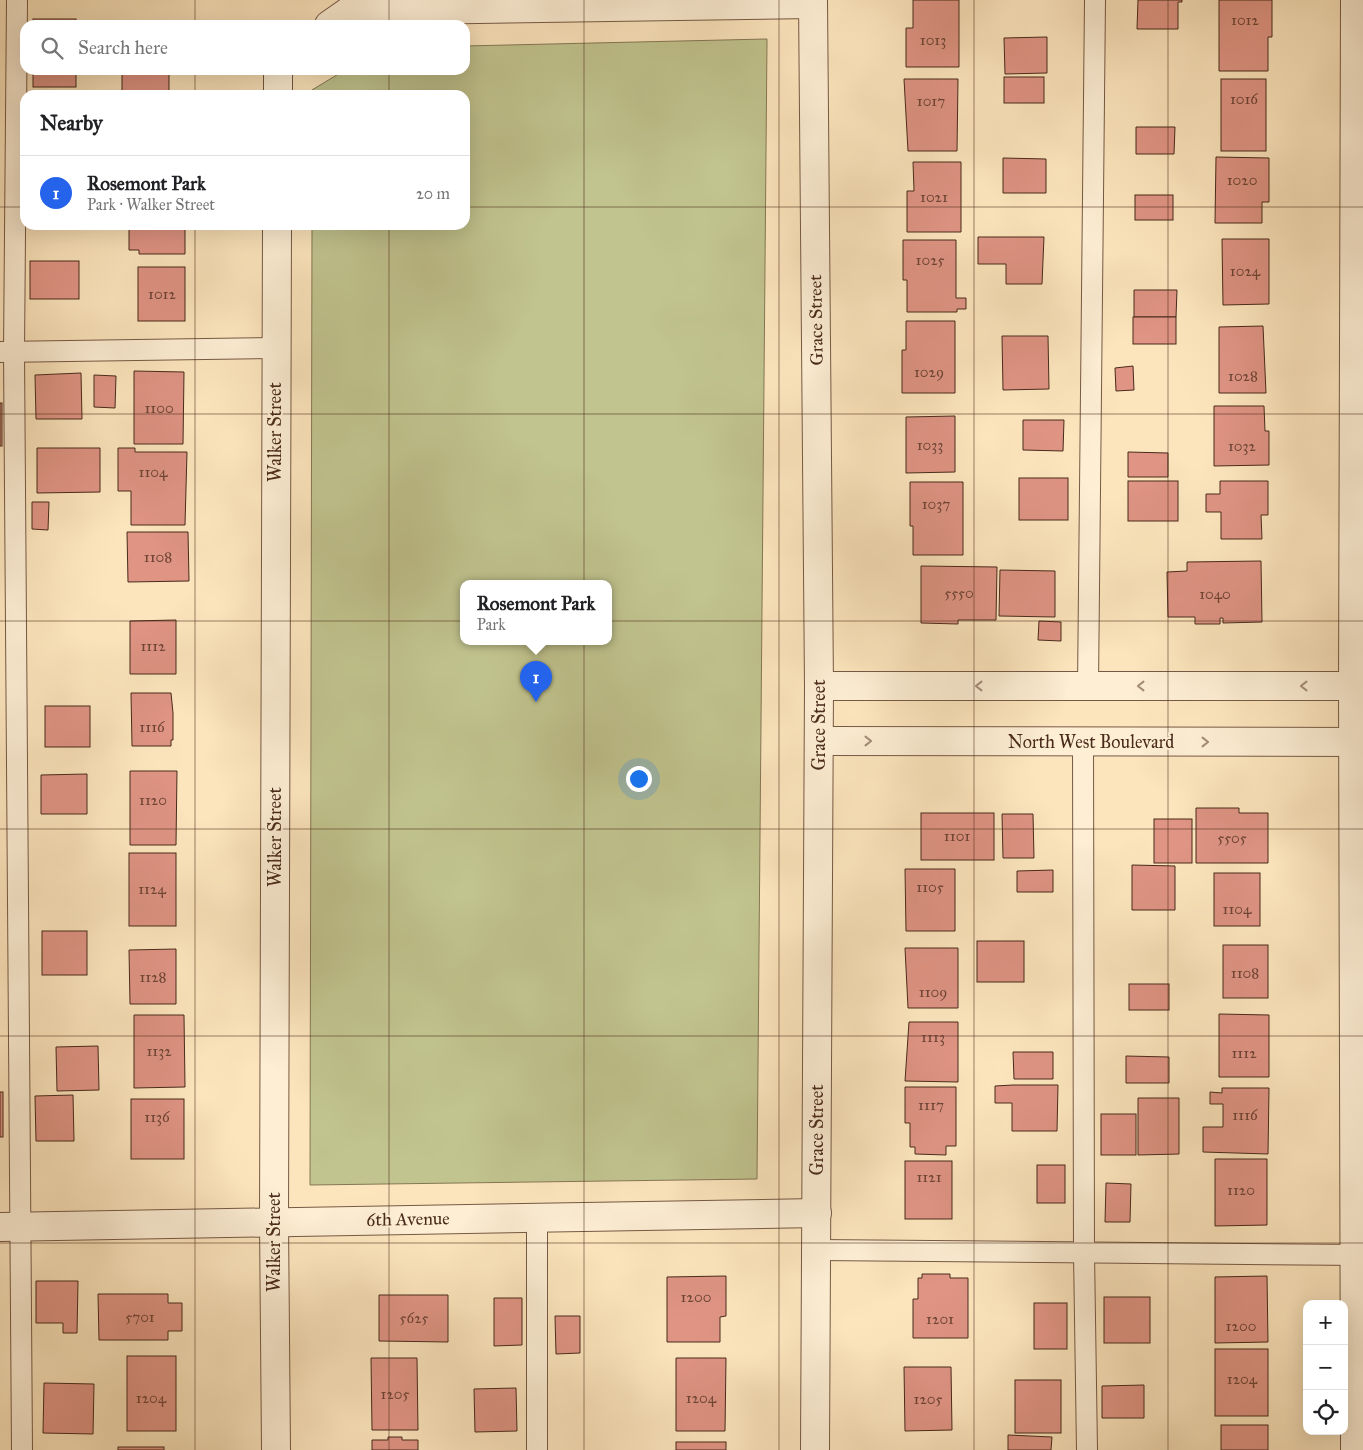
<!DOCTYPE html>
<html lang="en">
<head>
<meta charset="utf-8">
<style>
	:root { --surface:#fff; --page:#f6f6f6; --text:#202124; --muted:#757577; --line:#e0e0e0; --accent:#2563eb }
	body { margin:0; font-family:"IM FELL Great Primer",serif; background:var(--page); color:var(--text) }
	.controls { position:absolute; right:15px; bottom:15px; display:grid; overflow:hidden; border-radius:10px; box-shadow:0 5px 20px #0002 }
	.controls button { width:45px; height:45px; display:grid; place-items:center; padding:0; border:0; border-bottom:1px solid var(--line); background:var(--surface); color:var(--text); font:25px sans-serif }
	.you { position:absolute; left:638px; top:778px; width:18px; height:18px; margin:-12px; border:4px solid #fff; border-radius:50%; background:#1a73e8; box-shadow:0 0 0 8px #1a73e833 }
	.badge { display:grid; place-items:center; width:32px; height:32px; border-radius:50%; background:var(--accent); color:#fff; font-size:16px; font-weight:700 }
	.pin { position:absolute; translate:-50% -41px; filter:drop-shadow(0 1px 2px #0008) }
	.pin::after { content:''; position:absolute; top:26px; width:18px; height:15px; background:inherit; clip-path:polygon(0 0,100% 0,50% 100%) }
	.popup { position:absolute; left:460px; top:580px; width:152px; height:65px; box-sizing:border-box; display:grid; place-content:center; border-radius:10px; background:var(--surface); filter:drop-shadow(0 1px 4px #0005); font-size:16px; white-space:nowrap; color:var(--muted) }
	.popup b { font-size:19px; color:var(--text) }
	.popup::after { content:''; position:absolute; left:50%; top:100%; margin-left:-10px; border:10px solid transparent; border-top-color:var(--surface) }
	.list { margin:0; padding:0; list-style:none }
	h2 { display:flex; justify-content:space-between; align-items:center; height:65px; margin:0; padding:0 20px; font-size:21px }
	h2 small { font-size:16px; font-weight:400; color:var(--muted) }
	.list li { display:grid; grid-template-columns:32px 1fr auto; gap:15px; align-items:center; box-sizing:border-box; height:75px; padding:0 20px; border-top:1px solid var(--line) }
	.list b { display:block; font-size:19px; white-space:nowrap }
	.list p { margin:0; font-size:16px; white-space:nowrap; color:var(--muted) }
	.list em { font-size:16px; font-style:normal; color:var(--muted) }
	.icon { flex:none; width:28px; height:28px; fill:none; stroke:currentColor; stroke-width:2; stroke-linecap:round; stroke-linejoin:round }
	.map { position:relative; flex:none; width:1363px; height:1450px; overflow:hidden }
	.search { position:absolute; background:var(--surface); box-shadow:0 5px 20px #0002; left:20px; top:20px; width:450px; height:55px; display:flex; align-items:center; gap:12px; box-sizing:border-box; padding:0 18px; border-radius:15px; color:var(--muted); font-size:19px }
	.panel { position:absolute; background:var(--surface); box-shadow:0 5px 20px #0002; left:20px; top:90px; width:450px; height:140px; border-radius:15px }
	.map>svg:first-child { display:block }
</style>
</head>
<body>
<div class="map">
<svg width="1363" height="1450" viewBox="0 0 1363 1450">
	<rect width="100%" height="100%" fill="#fce5bd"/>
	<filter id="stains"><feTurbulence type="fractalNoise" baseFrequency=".004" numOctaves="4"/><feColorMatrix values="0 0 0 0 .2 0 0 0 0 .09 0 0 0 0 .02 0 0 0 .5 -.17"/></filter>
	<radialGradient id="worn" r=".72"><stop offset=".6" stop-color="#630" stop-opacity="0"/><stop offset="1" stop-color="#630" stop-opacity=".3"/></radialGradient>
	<!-- green -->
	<path fill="#c1c48f" stroke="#857755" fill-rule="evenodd" d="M767,39L757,1179L310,1185L312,225H465V95H312V90L345,70H465V46ZM464,583H608V641H464Z"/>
	<!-- building -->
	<g fill="#df9484" stroke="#492a1b">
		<polygon points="913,0 959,0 959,67 906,67 906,28 913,28"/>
		<polygon points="1138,0 1182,0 1182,2 1178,2 1178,29 1137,29"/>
		<polygon points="1219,0 1272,0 1272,37 1268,37 1268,71 1219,71"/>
		<rect x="33" y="19" width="43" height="6"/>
		<polygon points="1047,37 1047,73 1005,74 1004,38"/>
		<rect x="33" y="70" width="43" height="17"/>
		<rect x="122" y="70" width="47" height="25"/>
		<rect x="1004" y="77" width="40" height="26"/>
		<polygon points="904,79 958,79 957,151 908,151"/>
		<rect x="1221" y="79" width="45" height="72"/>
		<polygon points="1136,127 1175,127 1174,154 1136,154"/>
		<polygon points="1216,157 1269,158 1269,202 1262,202 1262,223 1215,223"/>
		<polygon points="1003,158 1046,159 1046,193 1003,193"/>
		<polygon points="913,162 961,162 961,232 907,232 907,191 914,191"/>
		<rect x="1135" y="195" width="38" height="25"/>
		<polygon points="129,225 185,225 185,254 139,254 139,250 129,250"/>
		<polygon points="978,237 1044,237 1042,284 1006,284 1006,264 978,264"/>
		<polygon points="1222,239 1269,239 1269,304 1223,305"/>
		<polygon points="903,240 956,240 956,298 966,298 966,309 957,309 957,312 907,312 907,280 903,280"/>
		<rect x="30" y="261" width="49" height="38"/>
		<rect x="138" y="267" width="47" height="54"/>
		<polygon points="1134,290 1177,290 1176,317 1134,317"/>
		<rect x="1133" y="317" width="43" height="27"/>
		<polygon points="906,321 955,321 955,393 902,393 902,350 906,350"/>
		<polygon points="1263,326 1266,393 1219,393 1219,327"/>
		<polygon points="1002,336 1048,336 1049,389 1003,390"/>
		<polygon points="1133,366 1134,390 1116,391 1115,368"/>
		<polygon points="134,371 184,372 183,444 134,444"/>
		<polygon points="81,373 82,419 36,419 35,375"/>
		<polygon points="94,375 116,376 115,408 94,407"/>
		<rect x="0" y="403" width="2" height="43"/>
		<polygon points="1214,406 1264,406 1265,431 1269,431 1269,465 1214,466"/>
		<polygon points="955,416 955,472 906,473 906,417"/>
		<polygon points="1023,420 1064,420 1063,451 1023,450"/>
		<polygon points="37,448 100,448 100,492 37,493"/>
		<polygon points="118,448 135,448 135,452 187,452 185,525 131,525 131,491 118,491"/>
		<polygon points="1128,452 1168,453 1168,477 1128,477"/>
		<rect x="1019" y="478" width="49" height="42"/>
		<rect x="1128" y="481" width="50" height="40"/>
		<polygon points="1220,481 1268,481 1268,515 1261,515 1262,539 1221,539 1221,512 1206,512 1206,494 1220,494"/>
		<polygon points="910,482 963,482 963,555 913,555 913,526 910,526"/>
		<polygon points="32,502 49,502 48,530 32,529"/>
		<polygon points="127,532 188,532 189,581 128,582"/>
		<polygon points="1261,561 1262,622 1223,623 1223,618 1220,618 1220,624 1195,624 1195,617 1168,617 1167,572 1187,571 1187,562"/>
		<polygon points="921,566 997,567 996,620 958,620 958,624 921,623"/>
		<polygon points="1000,570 1055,571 1055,617 999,616"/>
		<polygon points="176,620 176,674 130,674 130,621"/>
		<polygon points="1039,621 1061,622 1061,641 1038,640"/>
		<polygon points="131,693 171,693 173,713 173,740 171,740 171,746 132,746"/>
		<rect x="45" y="706" width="45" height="41"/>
		<polygon points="130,771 177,771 176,845 130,845"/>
		<polygon points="87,774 87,814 41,814 41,775"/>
		<polygon points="1196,808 1239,808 1239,813 1268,813 1268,863 1196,863"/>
		<rect x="921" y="813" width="73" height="47"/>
		<polygon points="1002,814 1033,814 1034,858 1003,858"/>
		<rect x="1154" y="819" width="38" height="44"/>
		<rect x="129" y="853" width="47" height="73"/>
		<polygon points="1132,865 1175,866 1175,910 1132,910"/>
		<polygon points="905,869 955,869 955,931 906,931"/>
		<polygon points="1053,870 1053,892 1017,892 1017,871"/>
		<rect x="1214" y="873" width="46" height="53"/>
		<rect x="42" y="931" width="45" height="44"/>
		<rect x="977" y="941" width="47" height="41"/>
		<rect x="1223" y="945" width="45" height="53"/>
		<polygon points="905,948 958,948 958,1008 908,1008"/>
		<polygon points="176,949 176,1004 130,1004 129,950"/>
		<rect x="1129" y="984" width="40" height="26"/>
		<polygon points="1219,1014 1269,1015 1269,1077 1219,1077"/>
		<polygon points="134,1015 184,1015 185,1087 134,1088"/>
		<polygon points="909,1022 958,1022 958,1082 905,1081"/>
		<polygon points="98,1046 99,1090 57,1091 56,1047"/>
		<polygon points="1013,1052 1053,1052 1053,1079 1014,1079"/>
		<polygon points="1126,1056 1169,1057 1169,1083 1126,1083"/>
		<polygon points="1013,1085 1058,1085 1057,1131 1012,1131 1012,1103 995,1103 995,1086"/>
		<polygon points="905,1087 956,1087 956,1146 946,1146 946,1155 915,1154 915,1147 910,1147 910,1123 905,1123"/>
		<polygon points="1222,1088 1269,1088 1268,1154 1203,1152 1203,1127 1223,1127 1223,1104 1210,1104 1210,1092 1222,1093"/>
		<rect x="0" y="1092" width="3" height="45"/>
		<polygon points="73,1095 74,1141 36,1141 35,1096"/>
		<polygon points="1138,1098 1179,1098 1179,1154 1138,1155"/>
		<rect x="131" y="1099" width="53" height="60"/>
		<rect x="1101" y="1114" width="35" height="41"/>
		<polygon points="1215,1159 1267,1159 1267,1225 1215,1226"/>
		<rect x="905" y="1161" width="47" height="58"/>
		<rect x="1037" y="1165" width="28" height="38"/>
		<polygon points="1106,1183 1131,1184 1130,1222 1105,1222"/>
		<polygon points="922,1274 950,1274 950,1278 968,1278 968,1338 913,1338 913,1299 918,1299 918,1278 922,1278"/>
		<polygon points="726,1276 726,1316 720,1317 720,1342 667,1342 667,1277"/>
		<polygon points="1267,1276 1268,1342 1215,1343 1215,1277"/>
		<polygon points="36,1281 78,1281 77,1333 63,1333 63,1323 36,1323"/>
		<polygon points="98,1294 168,1294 168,1303 182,1303 182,1331 168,1331 168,1340 99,1340"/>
		<polygon points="379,1295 448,1295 448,1342 379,1341"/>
		<rect x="1104" y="1297" width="46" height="46"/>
		<polygon points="494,1298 522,1298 522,1345 494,1346"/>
		<rect x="1034" y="1303" width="33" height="46"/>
		<polygon points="555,1316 580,1316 580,1353 556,1354"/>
		<rect x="1215" y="1349" width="53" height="67"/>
		<rect x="127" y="1356" width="49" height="75"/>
		<polygon points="371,1358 417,1358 418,1430 372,1430"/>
		<polygon points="676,1358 726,1358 725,1431 676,1431"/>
		<polygon points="904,1367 951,1367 952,1430 905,1431"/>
		<rect x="1015" y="1380" width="46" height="53"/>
		<polygon points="44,1383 94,1384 93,1434 43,1433"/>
		<polygon points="1144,1385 1144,1418 1102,1418 1102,1386"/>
		<polygon points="516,1388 517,1431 475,1432 474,1389"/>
		<rect x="1221" y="1425" width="47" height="25"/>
		<polygon points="1008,1435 1052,1437 1051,1450 1008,1450"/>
		<polygon points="388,1437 402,1437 402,1440 418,1440 418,1450 372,1450 372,1440 388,1440"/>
		<rect x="676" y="1442" width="50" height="8"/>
		<rect x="118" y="1447" width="46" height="3"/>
	</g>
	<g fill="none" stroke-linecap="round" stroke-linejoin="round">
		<!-- lane casing -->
		<g stroke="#765944" stroke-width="22">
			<g id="lane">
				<polyline points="17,0 14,352 22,1450"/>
				<polyline points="0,352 276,348"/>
				<polyline points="1088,686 1095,0"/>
				<polyline points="1083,741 1084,1253 1087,1450"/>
				<polyline points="537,1217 537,1450"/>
				<polyline points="817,1250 1363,1255"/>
			</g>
		</g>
		<!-- street casing -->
		<g stroke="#765944" stroke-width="30">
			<g id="street">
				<polyline points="813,0 819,686 815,1450"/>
				<polyline points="329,25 349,11 813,4"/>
				<polyline points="278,95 278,70"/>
				<polyline points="819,686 1363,686"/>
				<polyline points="819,741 1363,742"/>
				<polyline points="0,1227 817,1213"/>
				<polyline points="276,1450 274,1221 277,225"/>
				<polyline points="1355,1450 1353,686 1355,0"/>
			</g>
		</g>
		<!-- lane -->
		<use href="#lane" stroke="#fdeed4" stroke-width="20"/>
		<!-- street -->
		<use href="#street" stroke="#fdeed4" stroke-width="28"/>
	</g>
	<!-- one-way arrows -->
	<defs><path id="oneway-chevron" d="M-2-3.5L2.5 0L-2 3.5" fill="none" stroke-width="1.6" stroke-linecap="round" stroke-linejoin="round" transform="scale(1.25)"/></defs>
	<g stroke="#a38c78">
		<use href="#oneway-chevron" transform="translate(979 686) rotate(180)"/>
		<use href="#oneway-chevron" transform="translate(1141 686) rotate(180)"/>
		<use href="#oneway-chevron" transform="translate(1304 686) rotate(180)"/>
		<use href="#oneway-chevron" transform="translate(868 741)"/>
		<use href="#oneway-chevron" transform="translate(1205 742)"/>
	</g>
	<!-- grid -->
	<path fill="none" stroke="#492a1b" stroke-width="1" stroke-opacity="0.55" d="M195,0V25M389,0V25M584,0V1450M779,0V1450M974,0V1450M1168,0V1450M195,70V95M389,70V95M0,207H25M465,207H1363M195,225V1450M389,225V1450M0,414H1363M0,621H1363M0,829H1363M0,1036H1363M0,1243H1363"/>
	<g text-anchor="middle" stroke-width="4" stroke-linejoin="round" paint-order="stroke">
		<!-- number labels -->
		<g font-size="15" fill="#6e4435">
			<text x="1245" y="25">1012</text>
			<text x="933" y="45">1013</text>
			<text x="1244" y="104">1016</text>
			<text x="931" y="106">1017</text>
			<text x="1242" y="185">1020</text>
			<text x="934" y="202">1021</text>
			<text x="930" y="265">1025</text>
			<text x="1245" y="276">1024</text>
			<text x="162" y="299">1012</text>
			<text x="929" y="377">1029</text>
			<text x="1243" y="381">1028</text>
			<text x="159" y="413">1100</text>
			<text x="930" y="450">1033</text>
			<text x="1242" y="451">1032</text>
			<text x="153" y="477">1104</text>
			<text x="936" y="509">1037</text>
			<text x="158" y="562">1108</text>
			<text x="959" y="598">5550</text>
			<text x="1215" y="599">1040</text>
			<text x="153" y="651">1112</text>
			<text x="152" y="732">1116</text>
			<text x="153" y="805">1120</text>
			<text x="957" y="841">1101</text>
			<text x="1232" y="843">5505</text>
			<text x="930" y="892">1105</text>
			<text x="152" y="894">1124</text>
			<text x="1237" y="914">1104</text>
			<text x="1245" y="978">1108</text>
			<text x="153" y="982">1128</text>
			<text x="933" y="997">1109</text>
			<text x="933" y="1042">1113</text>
			<text x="159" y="1056">1132</text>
			<text x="1244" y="1058">1112</text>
			<text x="931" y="1110">1117</text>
			<text x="1245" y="1120">1116</text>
			<text x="157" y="1122">1136</text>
			<text x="929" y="1182">1121</text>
			<text x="1241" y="1195">1120</text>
			<text x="696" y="1302">1200</text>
			<text x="140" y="1322">5701</text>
			<text x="414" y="1323">5625</text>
			<text x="940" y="1324">1201</text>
			<text x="1241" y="1331">1200</text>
			<text x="1242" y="1384">1204</text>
			<text x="395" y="1399">1205</text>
			<text x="151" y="1403">1204</text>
			<text x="701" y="1403">1204</text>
			<text x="928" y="1404">1205</text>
		</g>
		<!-- street labels -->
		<g font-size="18" fill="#492a1b" stroke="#fdeed4">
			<text transform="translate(816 320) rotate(-91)" y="6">Grace Street</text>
			<text transform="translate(275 432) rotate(-90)" y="6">Walker Street</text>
			<text transform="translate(819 725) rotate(-90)" y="6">Grace Street</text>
			<text x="1091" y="748">North West Boulevard</text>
			<text transform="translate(275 837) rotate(-90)" y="6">Walker Street</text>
			<text transform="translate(817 1130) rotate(-90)" y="6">Grace Street</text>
			<text transform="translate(408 1219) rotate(-1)" y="6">6th Avenue</text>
			<text transform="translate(274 1242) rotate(-90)" y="6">Walker Street</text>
		</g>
	</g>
	<rect width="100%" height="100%" filter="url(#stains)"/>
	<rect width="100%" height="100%" fill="url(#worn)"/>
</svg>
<div class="controls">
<button>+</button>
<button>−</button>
<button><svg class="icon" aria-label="locate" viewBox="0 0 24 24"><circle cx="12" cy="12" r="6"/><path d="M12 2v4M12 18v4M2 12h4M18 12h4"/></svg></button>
</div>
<div class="you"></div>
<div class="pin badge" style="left:536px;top:702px">1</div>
<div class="popup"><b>Rosemont Park</b>Park</div>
<div class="search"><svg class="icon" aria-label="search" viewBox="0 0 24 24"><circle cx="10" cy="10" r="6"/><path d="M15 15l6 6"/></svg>Search here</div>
<section class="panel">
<h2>Nearby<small></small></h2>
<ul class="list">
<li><span class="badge">1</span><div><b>Rosemont Park</b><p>Park · Walker Street</p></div><em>20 m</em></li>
</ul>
</section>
</div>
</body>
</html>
